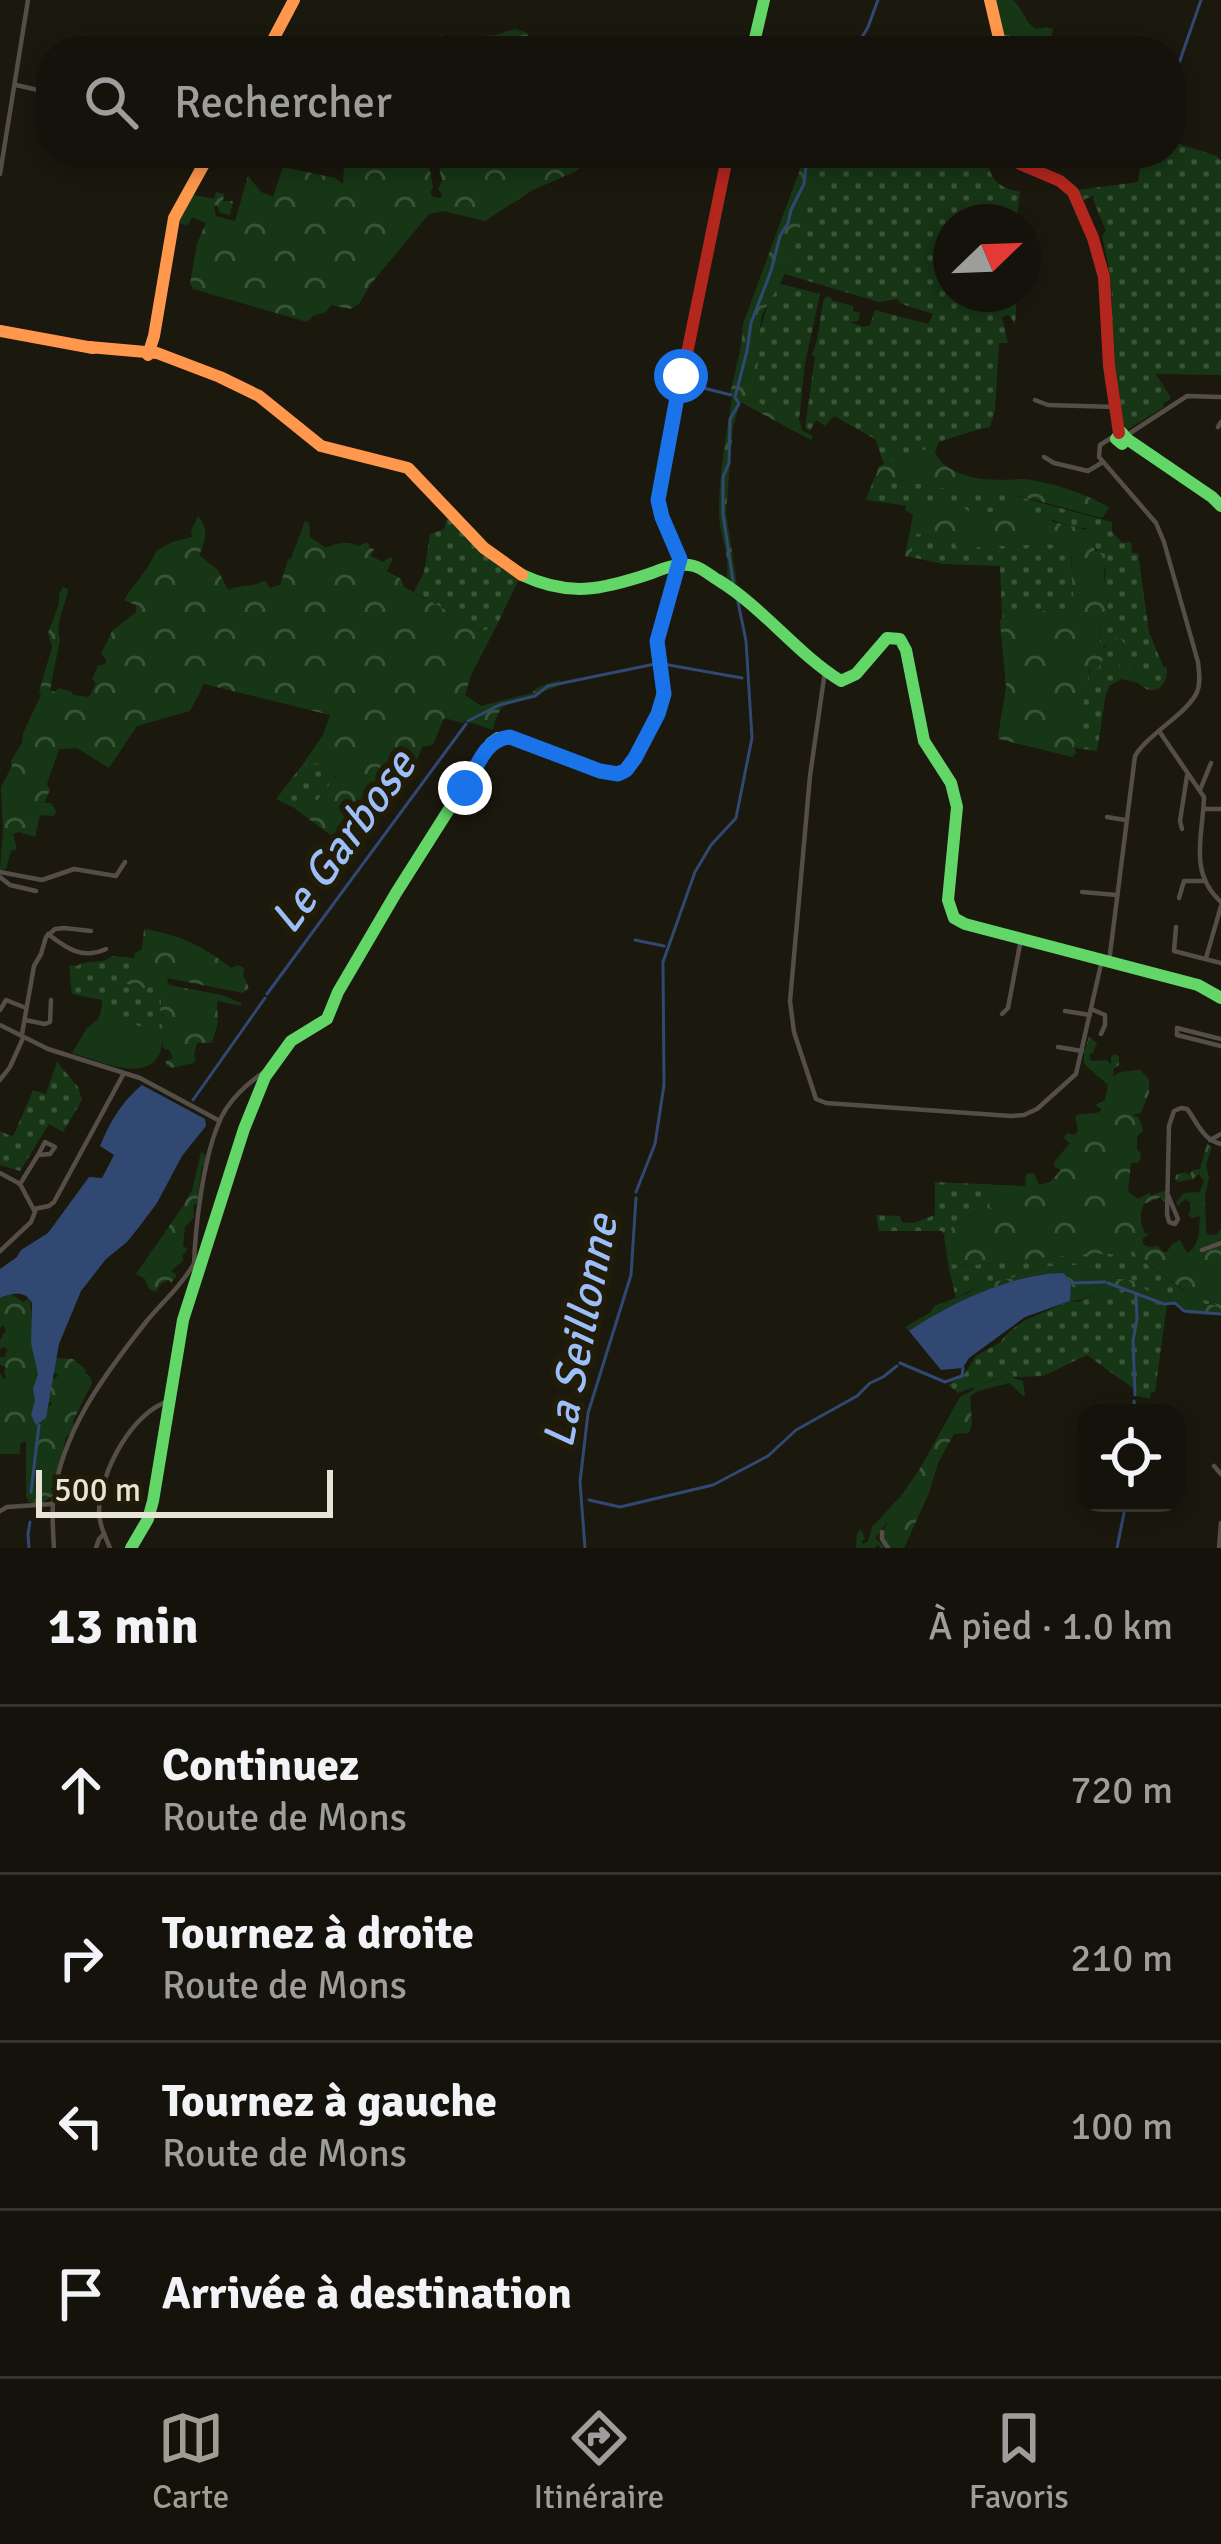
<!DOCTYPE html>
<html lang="fr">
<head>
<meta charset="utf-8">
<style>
	:root { --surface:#14120a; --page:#1d1b13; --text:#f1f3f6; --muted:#9d9e9c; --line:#33322b; --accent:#a09d91 }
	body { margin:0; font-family:Signika,sans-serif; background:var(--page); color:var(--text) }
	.controls { position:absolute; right:36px; bottom:36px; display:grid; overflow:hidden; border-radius:24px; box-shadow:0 6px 18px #0003 }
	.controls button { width:108px; height:108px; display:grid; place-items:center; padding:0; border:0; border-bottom:3px solid var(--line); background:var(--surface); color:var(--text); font:60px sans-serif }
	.compass { position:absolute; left:933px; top:204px; width:108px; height:108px; border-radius:50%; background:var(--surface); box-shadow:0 6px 18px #0003; rotate:67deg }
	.scale { position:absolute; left:36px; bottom:30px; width:297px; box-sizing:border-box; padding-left:12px; border:6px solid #e7e4d7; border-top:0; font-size:33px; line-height:42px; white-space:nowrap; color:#e7e4d7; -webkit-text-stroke:9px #211c08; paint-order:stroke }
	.stop { position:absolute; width:36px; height:36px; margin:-27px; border:9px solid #1a73e8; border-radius:50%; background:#fff }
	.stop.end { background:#1a73e8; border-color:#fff; box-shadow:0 3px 12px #0008 }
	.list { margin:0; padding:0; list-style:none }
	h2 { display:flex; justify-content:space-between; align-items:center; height:156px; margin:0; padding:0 48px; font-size:51px }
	h2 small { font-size:39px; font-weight:400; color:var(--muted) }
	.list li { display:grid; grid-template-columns:78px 1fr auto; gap:36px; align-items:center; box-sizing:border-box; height:168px; padding:0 48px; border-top:3px solid var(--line) }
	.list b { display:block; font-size:45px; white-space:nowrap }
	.list p { margin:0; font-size:39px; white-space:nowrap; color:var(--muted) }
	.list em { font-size:39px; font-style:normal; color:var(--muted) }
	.icon { flex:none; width:66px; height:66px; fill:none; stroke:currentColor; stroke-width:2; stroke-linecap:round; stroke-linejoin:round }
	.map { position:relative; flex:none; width:1221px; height:1548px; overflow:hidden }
	.search { position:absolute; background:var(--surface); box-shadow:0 6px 18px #0003; left:36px; right:36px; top:36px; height:132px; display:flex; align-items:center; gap:30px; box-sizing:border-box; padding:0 42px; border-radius:48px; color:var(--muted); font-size:45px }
	.sheet { height:828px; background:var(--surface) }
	nav { display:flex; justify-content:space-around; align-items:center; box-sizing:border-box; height:168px; border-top:3px solid var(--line); background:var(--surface); font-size:33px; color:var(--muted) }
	nav a { display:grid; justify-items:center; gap:6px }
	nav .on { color:var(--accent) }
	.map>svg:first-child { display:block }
</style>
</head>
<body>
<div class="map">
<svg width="1221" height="1548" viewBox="0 0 1221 1548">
	<defs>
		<pattern id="grass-dots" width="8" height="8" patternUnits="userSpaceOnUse" patternTransform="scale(3)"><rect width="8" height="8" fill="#173616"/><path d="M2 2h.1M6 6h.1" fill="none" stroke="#395337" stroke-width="1.8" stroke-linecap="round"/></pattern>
		<pattern id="forest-crowns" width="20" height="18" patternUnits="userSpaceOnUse" patternTransform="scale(3)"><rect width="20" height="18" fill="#173616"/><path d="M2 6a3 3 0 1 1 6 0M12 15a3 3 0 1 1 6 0" fill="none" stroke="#395337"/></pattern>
	</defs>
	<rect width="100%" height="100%" fill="#1b180e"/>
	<!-- grass -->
	<g fill="url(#grass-dots)">
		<path d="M1170,141L1217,156L1221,161V375L1156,374L1171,398L1163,404L1164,407L1127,430C1104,387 1115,332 1111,285C1110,269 1105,252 1102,236L1106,231L1093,199L1095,195L1083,200L1078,190L1138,182L1142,153H1170Z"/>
		<path d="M846,153H867L866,162L870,153H986C989,177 995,187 1020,192L1016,222H951V294H1017L1015,325L1010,316L1006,315L1002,318L1008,343H999L995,411L990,427C954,435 919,449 884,464L875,439L834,416L825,426L816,420L810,431L805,428L815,357L812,354C819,343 820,314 824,298L829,296L833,301L853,306V311L860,313L858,321L850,322L864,327L870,325L875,310L928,324L933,314L902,304L897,299L879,302L785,274L792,241L800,227L820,169Z"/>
		<path d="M781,284L820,294L805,363L799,420L801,425L762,405L752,395L758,365L753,346C762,328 766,306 776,286Z"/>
		<path d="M875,476L976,494L982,491L1012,495L1112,522V532L1122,543L1131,542L1132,553H1138L1149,632L1163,666L1167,668C1168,688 1153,698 1138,683C1137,663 1124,641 1100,642L1099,622L1109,602L1104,585L1106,569L1086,528C1066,529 1052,516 1034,516L1030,510L1013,507L974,516L964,508L915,507L866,500Z"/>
		<polygon points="448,516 479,548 520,577 494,631 489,628 484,631 414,592 424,572 430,534 444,529"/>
		<polygon points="916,533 955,542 957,548 1043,544 1065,545 1072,551 1071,564 1076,610 1059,609 1002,617 1000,566 943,564 910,557"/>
		<path d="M1107,645C1127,656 1117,662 1122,679L1110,685L1106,693L1097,751L1076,748L1074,745C1079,735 1077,728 1079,717C1083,691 1089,663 1107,645Z"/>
		<polygon points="303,764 331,765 339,772 317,801 294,808 276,799"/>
		<path d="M112,956L135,958L132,971L145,980L140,975L144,970L160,980L163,1036L101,1011L102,1000L72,994L69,965L77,966C87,959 102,965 112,956Z"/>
		<polygon points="57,1062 78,1087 82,1100 63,1132 49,1124 20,1171 0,1165 0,1131 11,1136 14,1135 33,1090 46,1094"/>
		<polygon points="935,1182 1001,1185 996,1214 985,1217 978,1211 963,1218 944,1234 942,1231 879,1231 876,1215 900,1216 902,1222 913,1223 935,1215"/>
		<polygon points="1133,1249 1136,1256 1184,1291 1218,1304 1218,1307 1161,1296 1146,1290 1136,1281 1113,1278 1080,1265 1039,1267 1012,1278 980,1285 956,1298 948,1264 972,1265 1078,1254 1115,1254"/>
		<polygon points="1112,1288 1129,1291 1167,1305 1155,1392 1151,1393 1150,1399 1137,1396 1134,1389 1087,1355 1043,1376 1013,1377 1011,1373 958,1393 948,1385 963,1376 976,1356 999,1343 1010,1331 1025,1320 1070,1301 1077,1302"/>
	</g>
	<!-- forest -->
	<g fill="url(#forest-crowns)">
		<path d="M993,0H1013C1023,9 1024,22 1036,29L1047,27L1053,29L1052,36L1040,45L1029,37L1027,51H1004Z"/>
		<polygon points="515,29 528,33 525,51 428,51 429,39 441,35 449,38 496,35"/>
		<path d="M345,153H427L433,187L430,193L433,197L440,198L442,195L438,189L442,181L436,153H604L574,172L533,190L485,221L443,211L429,214L370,285L359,304L350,309L331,305L326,312L313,316L307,322L193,289L190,284L197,243L206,223L192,217L188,225L181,224L177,219C182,209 188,204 194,195L214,199L216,192L224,194L223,201H233L230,215L220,213L217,205L214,206L216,216L235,221L248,176L261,192L273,197L283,167L335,178L343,184Z"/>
		<path d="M806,153H846L838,172L824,166L820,169L800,227L792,241L785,274L762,315L759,333L753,346L758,365L752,395L762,405L801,425L802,430L813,436L811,440L740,402L733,427L726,512L737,585L726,580C732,559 719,536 719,513C719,474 726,436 732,398L730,394L741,346L743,324Z"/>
		<path d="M939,441L935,452C948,481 993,481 1020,479C1038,478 1095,496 1109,508L1102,518C1068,510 1008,488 976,494L876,476L879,466Z"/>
		<path d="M906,506L964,508L974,516L1013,507L1031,510L1034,516H1047L1053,522L1092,531L1095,551L1105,554L1104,584L1109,602L1099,622L1100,642H1110L1119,637L1132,652L1130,655L1138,677V683L1122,679C1117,664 1125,654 1107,645L1103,647L1105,654L1099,668L1090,669C1085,690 1081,727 1074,745L1076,753L1072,757L999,739L998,736L1006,687L1000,622L1002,617L1059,609L1075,610C1073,591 1070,570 1072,551L1065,545L1043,544L957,548L954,542L917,533L910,557L905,556L913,515L905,510Z"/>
		<path d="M198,516C209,528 206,541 199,555L218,570L228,590C242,584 252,588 265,580L270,588L280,585L288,560L291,558L305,521L309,523L310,537L326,548C336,543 347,540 358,546L368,542L370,548L374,549L371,556L383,562L390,557L393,559L387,571L401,579L404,587L484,631L489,628L494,631L471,675L465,695L481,706L532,693L538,687L559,680L561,685L502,707C498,713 494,722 493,730L466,721L463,723L444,718L433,745L422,747L409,780L353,848L351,839L337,840L294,808L317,801L339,772L331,765L303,764L323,735L330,715L204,684L190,711L137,726L109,768L77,748L59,749L47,784L50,790L44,803H51L57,812L53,816L40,815L35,837L19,832L13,834L17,849L11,851L6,869L0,870L3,829L1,787L12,766L11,761L22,743L23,733L41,695L39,692L52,647L48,633L59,604V594L63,587L68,589C66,607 54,622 60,640L50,690L55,692L59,688L72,692L73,695L89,697L96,683L92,679L98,666L105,664L106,659L101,654L112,631L136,612V605L124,600C133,585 149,569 156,551L172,542L192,537L191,531Z"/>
		<path d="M144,929C178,934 205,947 231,968L238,965L244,968L243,975L249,988L243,993L167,978L169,985L222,995L241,1003V1006L217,1001L218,1022L212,1043H197L194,1054L196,1060L193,1063L171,1068L166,1065V1061L173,1058L170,1051L163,1048V1026L160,1023L163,1015L160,1011L162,1002L157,986L144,988L119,982L116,974L122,969L132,971L135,953L142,949Z"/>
		<path d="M1089,1037L1097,1043L1093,1053L1089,1055L1091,1061L1107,1060L1111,1065V1057L1114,1054L1119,1056V1065L1114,1068L1113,1076L1120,1072L1140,1070L1149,1079V1093L1141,1113L1132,1115L1139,1117L1143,1131L1137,1136V1149L1141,1154L1139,1163H1131L1128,1191L1138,1199L1149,1193L1151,1196L1163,1191L1166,1192V1202L1163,1201L1161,1197L1144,1204C1139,1215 1140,1222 1145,1233L1149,1234L1142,1240L1144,1245L1149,1247L1158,1246L1163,1252H1167L1171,1245L1180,1240L1187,1253C1200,1247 1199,1229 1200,1216L1192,1218L1187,1214L1190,1213V1202L1185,1199L1178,1206L1176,1202L1184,1193L1200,1192L1204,1181L1199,1174L1193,1179L1178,1182L1175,1179L1176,1175L1185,1172L1189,1175L1193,1170L1200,1169L1207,1144L1212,1147L1206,1164L1209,1178L1205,1196L1206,1230L1207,1234L1216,1235L1221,1229V1315L1189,1314L1175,1305H1163L1143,1297L1136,1299C1116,1276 1093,1301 1070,1301L1071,1283L1064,1273C1015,1273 950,1303 909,1331L905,1327L931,1312L934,1306L966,1294L980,1285L1012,1278L1039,1267L1080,1265L1098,1272L1109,1268L1113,1278L1136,1281L1146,1290L1161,1295L1217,1306L1213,1302L1181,1294L1184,1290L1136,1256L1133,1249L1115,1254H1078L972,1265L948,1264L944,1234L963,1218L979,1211L985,1216L996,1214L989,1206L991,1201L999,1198L1001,1185L1025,1186L1026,1174L1034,1173L1039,1185L1050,1182L1061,1170L1055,1167L1054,1162L1070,1143L1064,1138L1067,1133L1074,1135L1078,1131L1075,1116C1084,1112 1091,1115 1100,1112L1101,1109L1095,1105L1105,1100L1108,1085L1084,1064V1052Z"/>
		<polygon points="201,1152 205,1154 205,1157 208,1156 205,1166 202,1166 197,1203 193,1206 194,1217 185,1227 183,1246 188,1249 182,1256 184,1260 171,1271 176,1274 176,1277 171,1283 169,1280 161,1284 155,1292 149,1289 145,1279 136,1274 183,1206 192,1190"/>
		<path d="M12,1294L23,1302L29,1298C32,1308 31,1317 32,1327C36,1354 41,1380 44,1408L52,1405L51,1402L45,1404L48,1382L57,1377L58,1374L51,1373L55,1358L73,1359L86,1370L85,1373L90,1376L92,1383L73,1421C75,1429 72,1433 66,1437L53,1495L40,1505L29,1502L26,1496V1441L20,1444V1454H0V1373L4,1379H6L4,1371L6,1367L0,1365V1357H4L8,1350L4,1347L0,1349V1340L6,1330L3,1325L0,1328V1298Z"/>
		<path d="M1012,1372L1014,1378L1023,1381L1025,1395L1023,1396L1009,1383L978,1391L970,1396L972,1424L969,1433L954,1434L938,1463L929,1493L904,1548H890L883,1541V1531L888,1521L875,1538L884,1546L882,1548L877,1545L875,1548H856L857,1534L861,1529L865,1539L861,1542L863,1544L868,1541L872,1527L901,1496L919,1470L960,1397L973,1390L974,1382C988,1386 999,1377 1012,1372Z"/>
	</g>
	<!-- garden -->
	<path fill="#173616" d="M101,1011L163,1036C161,1091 104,1062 72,1053L87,1028L98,1019Z"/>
	<!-- water -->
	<g fill="#304872">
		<path d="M142,1085L205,1119L206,1126L182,1156L157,1203L139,1227L127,1242L106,1259L81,1291L59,1344L46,1418L36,1425L31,1415L35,1400L33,1389L38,1374L31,1343L32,1303C25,1290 12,1293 0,1298V1269L17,1257L21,1250L48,1233L89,1177L102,1178L114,1155L100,1146C110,1122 122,1101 142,1085Z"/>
		<path d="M1064,1273L1071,1283L1070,1301L1025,1317L969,1358L963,1368L941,1370L909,1331C950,1303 1014,1273 1064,1273Z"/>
	</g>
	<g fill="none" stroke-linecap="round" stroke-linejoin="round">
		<!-- stream -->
		<g stroke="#304872" stroke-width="3">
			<polyline points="854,51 868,27 878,0"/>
			<polyline points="1170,89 1201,0"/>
			<polyline points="684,383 731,395"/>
			<polyline points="734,588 723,514 723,477 729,463 730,419 739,404 735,397 747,351 751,323 771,271 780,236 788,223 791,210 804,184 806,167 813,153"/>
			<polyline points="663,664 742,678"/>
			<polyline points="468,721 499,705 535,696 548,686 655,664"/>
			<polyline points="635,940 664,946"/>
			<polyline points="267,994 466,724"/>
			<polyline points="193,1100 265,998"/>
			<polyline points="636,1192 655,1144 664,1085 663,962 695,872 711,845 736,818 752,738 746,641 737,597"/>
			<polyline points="1071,1283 1105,1282"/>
			<polyline points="1108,1283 1164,1304 1175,1303 1184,1311 1221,1314"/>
			<polyline points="900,1363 945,1382 962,1376 963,1368"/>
			<polyline points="1135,1395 1133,1341 1137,1319 1136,1296"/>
			<polyline points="1134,1401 1135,1413"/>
			<polyline points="31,1492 39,1425"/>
			<polyline points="589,1500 620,1507 713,1485 768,1456 796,1430 857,1396 870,1383 883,1377 897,1366"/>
			<polyline points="29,1548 28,1534 30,1522"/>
			<polyline points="585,1548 580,1482 588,1413 631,1275 636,1198"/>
			<polyline points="1117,1548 1126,1503"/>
		</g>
		<!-- street -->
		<g stroke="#554e48" stroke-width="4.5">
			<polyline points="16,85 51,93"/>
			<polyline points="0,174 28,0"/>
			<polyline points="1035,400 1048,405 1115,407"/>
			<polyline points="1218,427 1221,422"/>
			<polyline points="1127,435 1187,396 1221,397"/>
			<polyline points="1044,457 1054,463 1088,471 1103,462"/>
			<polyline points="825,671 810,776 790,1001 794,1032 816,1099 826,1103 1011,1116 1024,1115 1037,1109 1076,1074 1102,960"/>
			<path d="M1159,731L1204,797C1203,836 1188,872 1221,902"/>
			<polyline points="1200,790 1211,763"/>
			<polyline points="1204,809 1221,809"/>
			<polyline points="1107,817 1125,820"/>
			<polyline points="1182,829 1180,821 1187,776"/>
			<polyline points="0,872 42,880 74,869 116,876 125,862"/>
			<polyline points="0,877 10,885 36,891"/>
			<polyline points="1082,892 1117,895"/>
			<polyline points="1179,898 1184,881 1203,881"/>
			<polyline points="1176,927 1174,951 1221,963"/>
			<path d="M48,934C66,948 82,960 106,949"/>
			<polyline points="1206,958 1221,906"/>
			<path d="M1109,962L1135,756C1149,733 1188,713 1197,692C1201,683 1199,672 1198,662L1164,542L1156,523L1099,457L1100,445L1116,435"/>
			<polyline points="1091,1009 1105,1015 1105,1025 1101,1034"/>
			<polyline points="0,1010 6,1000 26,1008"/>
			<polyline points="1065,1011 1090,1015"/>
			<polyline points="1002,1014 1008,1008 1021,939"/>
			<polyline points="25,1020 45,1024 50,1022 51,1000"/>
			<polyline points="0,1025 48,1049 140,1078 218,1120"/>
			<polyline points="1177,1028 1177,1035 1221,1046"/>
			<polyline points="1177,1028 1221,1039"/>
			<polyline points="22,1034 34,966 41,954 46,937 55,929 64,928 91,931"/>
			<polyline points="1058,1047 1082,1051"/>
			<polyline points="0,1080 10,1067 23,1038"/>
			<polyline points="1210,1140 1221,1134"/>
			<polyline points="0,1173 20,1184 35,1212 31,1222 0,1251"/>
			<polyline points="20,1184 38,1155 50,1154 55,1147 45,1142 38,1155"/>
			<path d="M1168,1195L1178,1219L1175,1224L1169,1222L1167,1214L1169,1126L1174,1111L1181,1108L1187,1109C1198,1123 1202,1139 1221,1144"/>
			<polyline points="34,1209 49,1206 54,1202 124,1073"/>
			<polyline points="1202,1250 1221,1243"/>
			<path d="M194,1266C195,1228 203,1161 218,1125C226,1102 248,1082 269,1069"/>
			<polyline points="1214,1466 1221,1474"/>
			<polyline points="0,1511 7,1507 52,1504"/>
			<polyline points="882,1532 882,1539 888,1548"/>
			<path d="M54,1548C53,1533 52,1517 53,1502C61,1432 104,1375 146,1322C161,1303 181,1287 193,1265"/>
			<polyline points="96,1548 99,1539 104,1534"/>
			<path d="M110,1548C105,1536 99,1524 99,1511C100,1472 132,1412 169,1401"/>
			<polyline points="1219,1548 1221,1523"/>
		</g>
		<!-- fast -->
		<g stroke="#63d668" stroke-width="12">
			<polyline points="752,51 764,0"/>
			<polygon points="1121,432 1127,439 1122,444 1116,439"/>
			<polyline points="1127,439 1212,497 1221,506"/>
			<path d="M522,575C569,597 601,590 649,574C663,569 678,562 694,566C702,568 711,576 718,580C764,608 796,653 841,681L856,674L887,638L900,639L906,650L924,741L951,783L957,807L948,900L954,918L965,924L1198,985L1221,998"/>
			<path d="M131,1548L148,1519L153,1501L183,1320L244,1129L265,1077L291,1041L327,1019L338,992L396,893L491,743L498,738H510L606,773C620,774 627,771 634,758"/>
		</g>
		<!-- slow -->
		<g stroke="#ff974d" stroke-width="12">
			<polyline points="990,0 1002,51"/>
			<polyline points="267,51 294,0"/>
			<polyline points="0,331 93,348"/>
			<polyline points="89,347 157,353 220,377 259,396 321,446 408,468 484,548 522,575"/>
			<polyline points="148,355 154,336 174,218 210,153"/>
		</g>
		<!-- jam -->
		<g stroke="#b3261e" stroke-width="12">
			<polyline points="1014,153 1020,164 1060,181 1073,192 1093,238 1104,277 1109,366 1119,433"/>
			<polyline points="634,758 658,714 663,694 657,645 680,559 659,511 658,495 728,153"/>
		</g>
	</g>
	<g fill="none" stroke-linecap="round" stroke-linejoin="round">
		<!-- route -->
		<path stroke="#1a73e8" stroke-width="15" d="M465,788C477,768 484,739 510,737L600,771L618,774L626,770L635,758L658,714L664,694L657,641L680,559L662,517L658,500L681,376"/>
	</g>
	<g text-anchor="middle" stroke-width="12" stroke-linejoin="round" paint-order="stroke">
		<!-- water labels -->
		<g font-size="45" font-style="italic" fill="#9cbffa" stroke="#211c08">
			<text transform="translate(342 841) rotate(-54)" y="16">Le Garbose</text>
			<text transform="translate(579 1331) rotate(-79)" y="16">La Seillonne</text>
		</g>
	</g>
</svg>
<div class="controls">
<button><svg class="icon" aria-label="locate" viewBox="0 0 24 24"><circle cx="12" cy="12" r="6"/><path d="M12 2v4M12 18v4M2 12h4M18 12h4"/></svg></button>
</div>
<svg class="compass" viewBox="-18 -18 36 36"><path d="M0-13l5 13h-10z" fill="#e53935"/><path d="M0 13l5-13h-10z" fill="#9d9e9c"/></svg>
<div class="scale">500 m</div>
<div class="stop" style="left:681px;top:376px"></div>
<div class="stop end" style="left:465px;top:788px"></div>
<div class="search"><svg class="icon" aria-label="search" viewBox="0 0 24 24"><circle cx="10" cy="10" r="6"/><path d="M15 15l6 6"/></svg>Rechercher</div>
</div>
<section class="sheet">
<h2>13 min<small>À pied · 1.0 km</small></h2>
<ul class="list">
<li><svg class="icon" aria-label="ahead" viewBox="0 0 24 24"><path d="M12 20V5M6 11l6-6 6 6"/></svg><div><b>Continuez</b><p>Route de Mons</p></div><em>720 m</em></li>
<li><svg class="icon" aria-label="right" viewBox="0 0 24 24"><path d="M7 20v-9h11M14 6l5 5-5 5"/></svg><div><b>Tournez à droite</b><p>Route de Mons</p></div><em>210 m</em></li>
<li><svg class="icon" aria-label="left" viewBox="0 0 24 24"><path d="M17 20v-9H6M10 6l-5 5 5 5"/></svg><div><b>Tournez à gauche</b><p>Route de Mons</p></div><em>100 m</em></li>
<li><svg class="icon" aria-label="arrive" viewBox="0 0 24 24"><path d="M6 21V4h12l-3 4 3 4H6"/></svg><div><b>Arrivée à destination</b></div></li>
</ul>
</section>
<nav>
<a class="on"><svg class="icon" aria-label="map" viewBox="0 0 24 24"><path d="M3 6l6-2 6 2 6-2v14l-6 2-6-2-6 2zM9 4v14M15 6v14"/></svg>Carte</a>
<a><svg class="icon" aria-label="directions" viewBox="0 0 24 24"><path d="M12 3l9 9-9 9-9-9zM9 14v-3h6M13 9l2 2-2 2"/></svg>Itinéraire</a>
<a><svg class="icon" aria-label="saved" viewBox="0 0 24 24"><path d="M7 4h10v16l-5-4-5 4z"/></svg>Favoris</a>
</nav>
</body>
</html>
